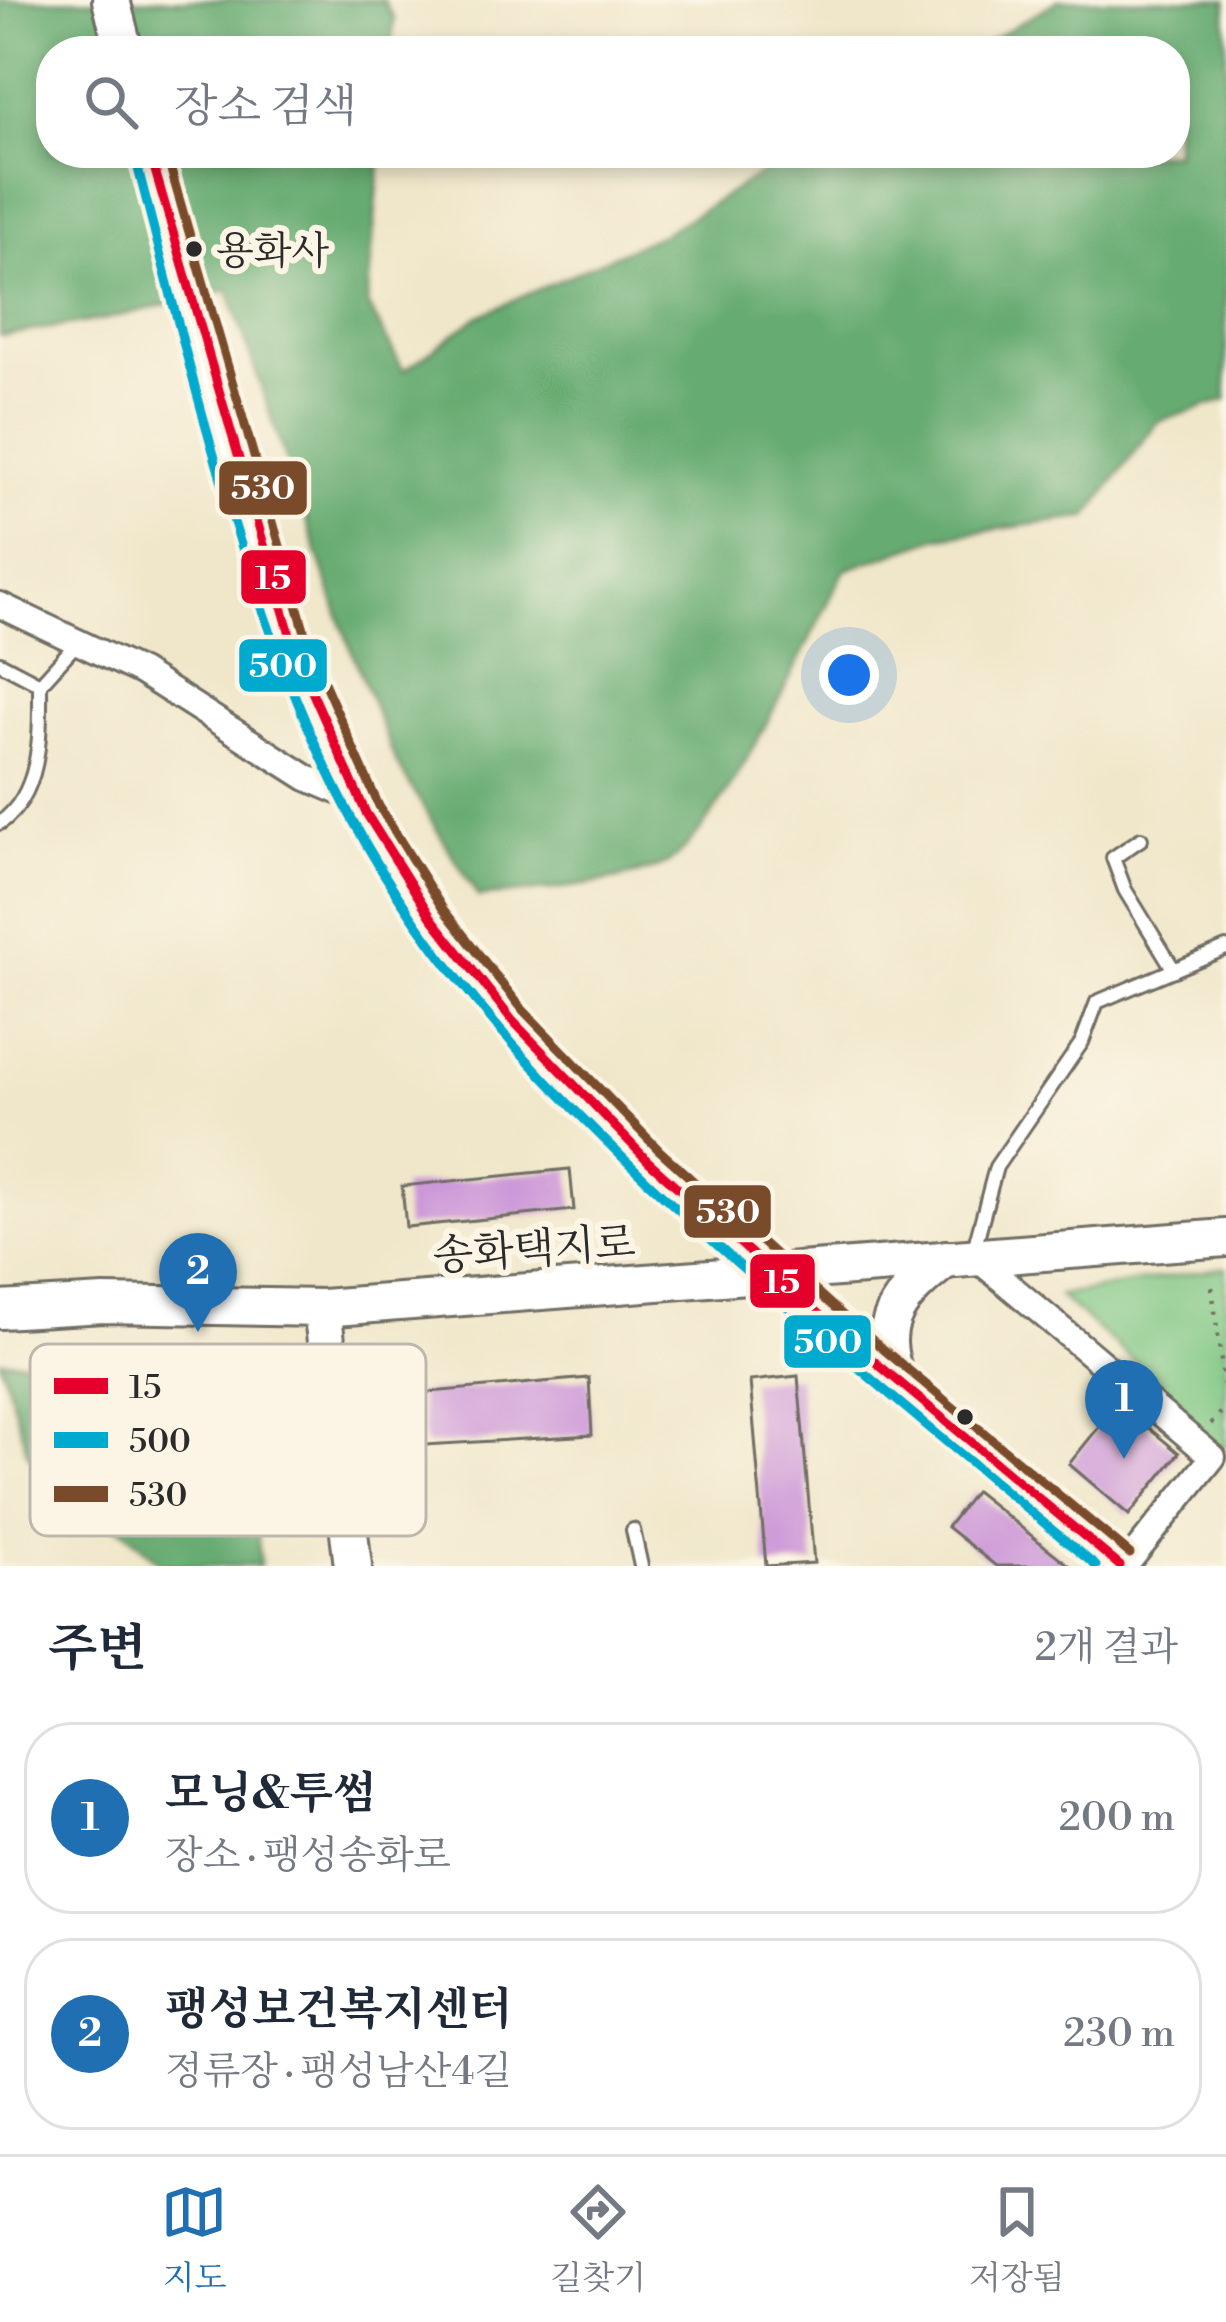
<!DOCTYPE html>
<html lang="ko">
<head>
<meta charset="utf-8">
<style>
	:root { --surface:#fff; --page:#f2f2f3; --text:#1f2937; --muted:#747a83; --line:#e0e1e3; --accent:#1f6fb2 }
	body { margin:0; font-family:"Libre Bodoni","Noto Serif KR",serif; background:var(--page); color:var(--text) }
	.you { position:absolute; left:849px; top:675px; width:42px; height:42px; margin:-30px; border:9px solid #fff; border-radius:50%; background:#1a73e8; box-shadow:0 0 0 18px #1a73e833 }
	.badge { display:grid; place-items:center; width:78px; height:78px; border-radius:50%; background:var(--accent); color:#fff; font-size:39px; font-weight:700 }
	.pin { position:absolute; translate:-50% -99px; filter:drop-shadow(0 3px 6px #0008) }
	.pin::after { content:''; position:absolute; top:63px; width:42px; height:36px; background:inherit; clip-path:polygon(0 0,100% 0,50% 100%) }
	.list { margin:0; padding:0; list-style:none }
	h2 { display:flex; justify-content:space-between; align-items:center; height:156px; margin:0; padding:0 48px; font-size:51px }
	h2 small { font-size:39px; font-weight:400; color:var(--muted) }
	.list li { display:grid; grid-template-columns:78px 1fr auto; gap:36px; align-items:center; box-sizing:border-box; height:192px; margin:0 24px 24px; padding:0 24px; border:3px solid var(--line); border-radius:48px }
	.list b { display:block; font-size:45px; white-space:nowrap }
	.list p { margin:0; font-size:39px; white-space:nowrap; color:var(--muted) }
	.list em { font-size:39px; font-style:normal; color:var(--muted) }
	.icon { flex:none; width:66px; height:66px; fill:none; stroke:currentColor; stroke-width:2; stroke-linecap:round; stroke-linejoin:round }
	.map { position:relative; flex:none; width:1226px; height:1566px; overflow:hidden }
	.search { position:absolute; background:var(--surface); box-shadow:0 6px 18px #0003; left:36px; right:36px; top:36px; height:132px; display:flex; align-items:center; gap:30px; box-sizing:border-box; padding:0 42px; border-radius:48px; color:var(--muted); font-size:45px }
	.sheet { height:588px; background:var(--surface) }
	nav { display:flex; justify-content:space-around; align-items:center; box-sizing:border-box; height:168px; border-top:3px solid var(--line); background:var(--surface); font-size:33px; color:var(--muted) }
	nav a { display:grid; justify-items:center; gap:6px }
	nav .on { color:var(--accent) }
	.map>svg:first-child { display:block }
</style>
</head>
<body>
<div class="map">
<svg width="1226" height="1566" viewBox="0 0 1226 1566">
	<rect width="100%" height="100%" fill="#fcf5e5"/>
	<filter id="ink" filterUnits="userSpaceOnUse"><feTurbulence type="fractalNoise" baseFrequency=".00833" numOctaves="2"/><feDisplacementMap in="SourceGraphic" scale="24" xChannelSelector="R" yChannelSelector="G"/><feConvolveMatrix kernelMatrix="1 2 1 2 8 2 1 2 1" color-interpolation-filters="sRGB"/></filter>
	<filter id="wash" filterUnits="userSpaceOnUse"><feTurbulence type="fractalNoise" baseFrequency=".004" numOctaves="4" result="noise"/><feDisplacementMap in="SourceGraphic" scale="48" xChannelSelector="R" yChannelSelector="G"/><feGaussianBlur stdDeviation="2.7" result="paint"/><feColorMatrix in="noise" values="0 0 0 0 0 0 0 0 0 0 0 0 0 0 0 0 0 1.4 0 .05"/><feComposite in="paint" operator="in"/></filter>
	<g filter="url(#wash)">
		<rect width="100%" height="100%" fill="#f0e7ca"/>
		<!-- green -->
		<polygon fill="#7ec683" stroke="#547857" stroke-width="3" points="1226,1267 1226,1446 1214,1449 1163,1386 1059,1296"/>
		<!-- forest -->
		<g fill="#66ab71" stroke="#486b4e" stroke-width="3">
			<path d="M0,0H383L394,19L391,51H51V153H381L367,304L404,371L477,317L666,232L795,153H1175V51H972L1059,0H1226V400L1157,422L1087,517L939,537L845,570C806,642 733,807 676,857C645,884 522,892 478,897L396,762L345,634L228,290L106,319L0,336Z"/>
			<polygon points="0,1360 179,1366 192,1454 221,1452 230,1520 257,1519 260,1566 163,1566 124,1531 73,1505 28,1454"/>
		</g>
		<g id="blocks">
			<!-- building -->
			<g fill="#cc97d8">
				<polygon points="570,1169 574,1210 406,1227 402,1186"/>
				<polygon points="798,1376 814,1563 766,1566 750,1381"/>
				<polygon points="589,1378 592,1435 425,1445 419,1393"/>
				<polygon points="1118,1403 1179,1453 1129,1515 1069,1464"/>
				<polygon points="975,1491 1070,1566 996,1566 947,1527"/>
			</g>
		</g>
	</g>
	<g filter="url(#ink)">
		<use href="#blocks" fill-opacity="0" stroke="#706d63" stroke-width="3"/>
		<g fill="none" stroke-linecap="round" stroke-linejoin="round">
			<!-- lane casing -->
			<g stroke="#706d63" stroke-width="18">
				<g id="lane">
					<polyline points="0,663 40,684"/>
					<path d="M0,823C43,792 40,732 40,684L77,643"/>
					<polyline points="1141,839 1113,858 1125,890 1174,970"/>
					<polyline points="973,1253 996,1167 1082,1042 1097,1002 1226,948"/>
					<polyline points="633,1530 641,1566"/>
				</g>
			</g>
			<!-- street casing -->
			<g stroke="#706d63" stroke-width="30">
				<g id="street">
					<polyline points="0,605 141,672 307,778 361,801"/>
					<polyline points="973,1255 1213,1457 1125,1566"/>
					<polyline points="774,1276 862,1355 1120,1566"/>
				</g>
			</g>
			<!-- secondary casing -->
			<g stroke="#706d63" stroke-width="42">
				<g id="secondary">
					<polyline points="111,0 124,51"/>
					<path d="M150,153C175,250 203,346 230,442C271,585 314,737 395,863C500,1027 630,1148 774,1276"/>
					<polyline points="322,1308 353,1566"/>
					<polyline points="0,1310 104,1304 322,1308 1226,1238"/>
					<path d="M899,1384C871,1324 900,1295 946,1259"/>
				</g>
			</g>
			<!-- path -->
			<g stroke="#706d63" stroke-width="4.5" stroke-dasharray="3 9" stroke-linecap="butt">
				<polyline points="1212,1287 1226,1401"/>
				<polyline points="1211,1424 1226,1406"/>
			</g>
			<!-- lane -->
			<use href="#lane" stroke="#fff" stroke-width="12"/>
			<!-- street -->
			<use href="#street" stroke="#fff" stroke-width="24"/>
			<!-- secondary -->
			<use href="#secondary" stroke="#fff" stroke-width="36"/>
			<!-- bus-1 casing -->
			<g stroke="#fcf5e5" stroke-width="18">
				<polyline id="bus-1" points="150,153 297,658 366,813 431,917 512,1020 648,1161 838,1331 1120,1566"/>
			</g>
			<!-- bus-2 casing -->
			<g stroke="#fcf5e5" stroke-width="18">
				<path id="bus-2" d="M135,157C191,369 249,627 352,819C445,993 591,1132 736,1262C854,1366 975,1466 1096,1566"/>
			</g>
			<!-- bus-3 casing -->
			<g stroke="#fcf5e5" stroke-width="18">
				<polyline id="bus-3" points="166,153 311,653 379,806 443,909 523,1010 659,1150 847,1319 1130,1554"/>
			</g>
			<!-- bus-1 -->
			<use href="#bus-1" stroke="#e4002b" stroke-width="9"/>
			<!-- bus-2 -->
			<use href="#bus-2" stroke="#00a9ce" stroke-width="9"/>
			<!-- bus-3 -->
			<use href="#bus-3" stroke="#7a4b2a" stroke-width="9"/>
		</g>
	</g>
	<!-- markers -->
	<g fill="#2b2b2b" stroke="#fcf5e5" stroke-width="4.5">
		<circle cx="194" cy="249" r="10"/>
		<circle cx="965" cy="1417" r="10"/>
	</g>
	<g text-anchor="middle" stroke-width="12" stroke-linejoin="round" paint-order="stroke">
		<!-- bus labels -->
		<g font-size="39" fill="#2b2b2b" stroke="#fcf5e5" text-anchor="start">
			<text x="216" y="264">용화사</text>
		</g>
		<!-- street labels -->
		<g font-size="42" fill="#2b2b2b" stroke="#fcf5e5">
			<text transform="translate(534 1248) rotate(-4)" y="15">송화택지로</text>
		</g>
	</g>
	<!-- legend -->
	<rect x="30" y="1344" width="396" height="192" rx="18" fill="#fcf5e5" stroke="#bdb8ad" stroke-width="3"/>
	<rect x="54" y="1378" width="54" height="16" fill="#e4002b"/>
	<rect x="54" y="1432" width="54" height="16" fill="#00a9ce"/>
	<rect x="54" y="1486" width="54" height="16" fill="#7a4b2a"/>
	<g font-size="33" fill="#2b2b2b">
		<text x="129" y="1398">15</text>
		<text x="129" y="1452">500</text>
		<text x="129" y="1506">530</text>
	</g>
	<g stroke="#fcf5e5" stroke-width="4.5">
		<rect x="217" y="459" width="92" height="58" rx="12" fill="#7a4b2a"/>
		<rect x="239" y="548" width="69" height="58" rx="12" fill="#e4002b"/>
		<rect x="237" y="637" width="92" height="57" rx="12" fill="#00a9ce"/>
		<rect x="682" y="1183" width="91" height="57" rx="12" fill="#7a4b2a"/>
		<rect x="748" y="1252" width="69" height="58" rx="12" fill="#e4002b"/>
		<rect x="782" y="1313" width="91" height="57" rx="12" fill="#00a9ce"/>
	</g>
	<g font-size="33" text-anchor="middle" font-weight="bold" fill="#fff">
		<text x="263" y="499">530</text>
		<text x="273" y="589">15</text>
		<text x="283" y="677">500</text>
		<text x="728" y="1223">530</text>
		<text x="782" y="1293">15</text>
		<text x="828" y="1353">500</text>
	</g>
</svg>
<div class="you"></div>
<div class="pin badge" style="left:1124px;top:1459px">1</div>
<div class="pin badge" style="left:198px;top:1332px">2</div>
<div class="search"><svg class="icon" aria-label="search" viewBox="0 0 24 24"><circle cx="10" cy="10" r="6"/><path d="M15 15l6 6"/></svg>장소 검색</div>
</div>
<section class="sheet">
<h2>주변<small>2개 결과</small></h2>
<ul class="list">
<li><span class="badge">1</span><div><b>모닝&amp;투썸</b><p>장소 · 팽성송화로</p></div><em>200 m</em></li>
<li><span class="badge">2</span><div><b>팽성보건복지센터</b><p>정류장 · 팽성남산4길</p></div><em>230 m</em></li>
</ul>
</section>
<nav>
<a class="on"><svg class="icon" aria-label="map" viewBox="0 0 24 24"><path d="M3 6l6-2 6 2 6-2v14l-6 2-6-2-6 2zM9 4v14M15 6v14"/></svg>지도</a>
<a><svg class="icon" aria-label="directions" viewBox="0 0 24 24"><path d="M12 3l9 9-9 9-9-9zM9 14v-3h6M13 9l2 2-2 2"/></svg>길찾기</a>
<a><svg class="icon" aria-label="saved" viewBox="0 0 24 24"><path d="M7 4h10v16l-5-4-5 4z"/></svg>저장됨</a>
</nav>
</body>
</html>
